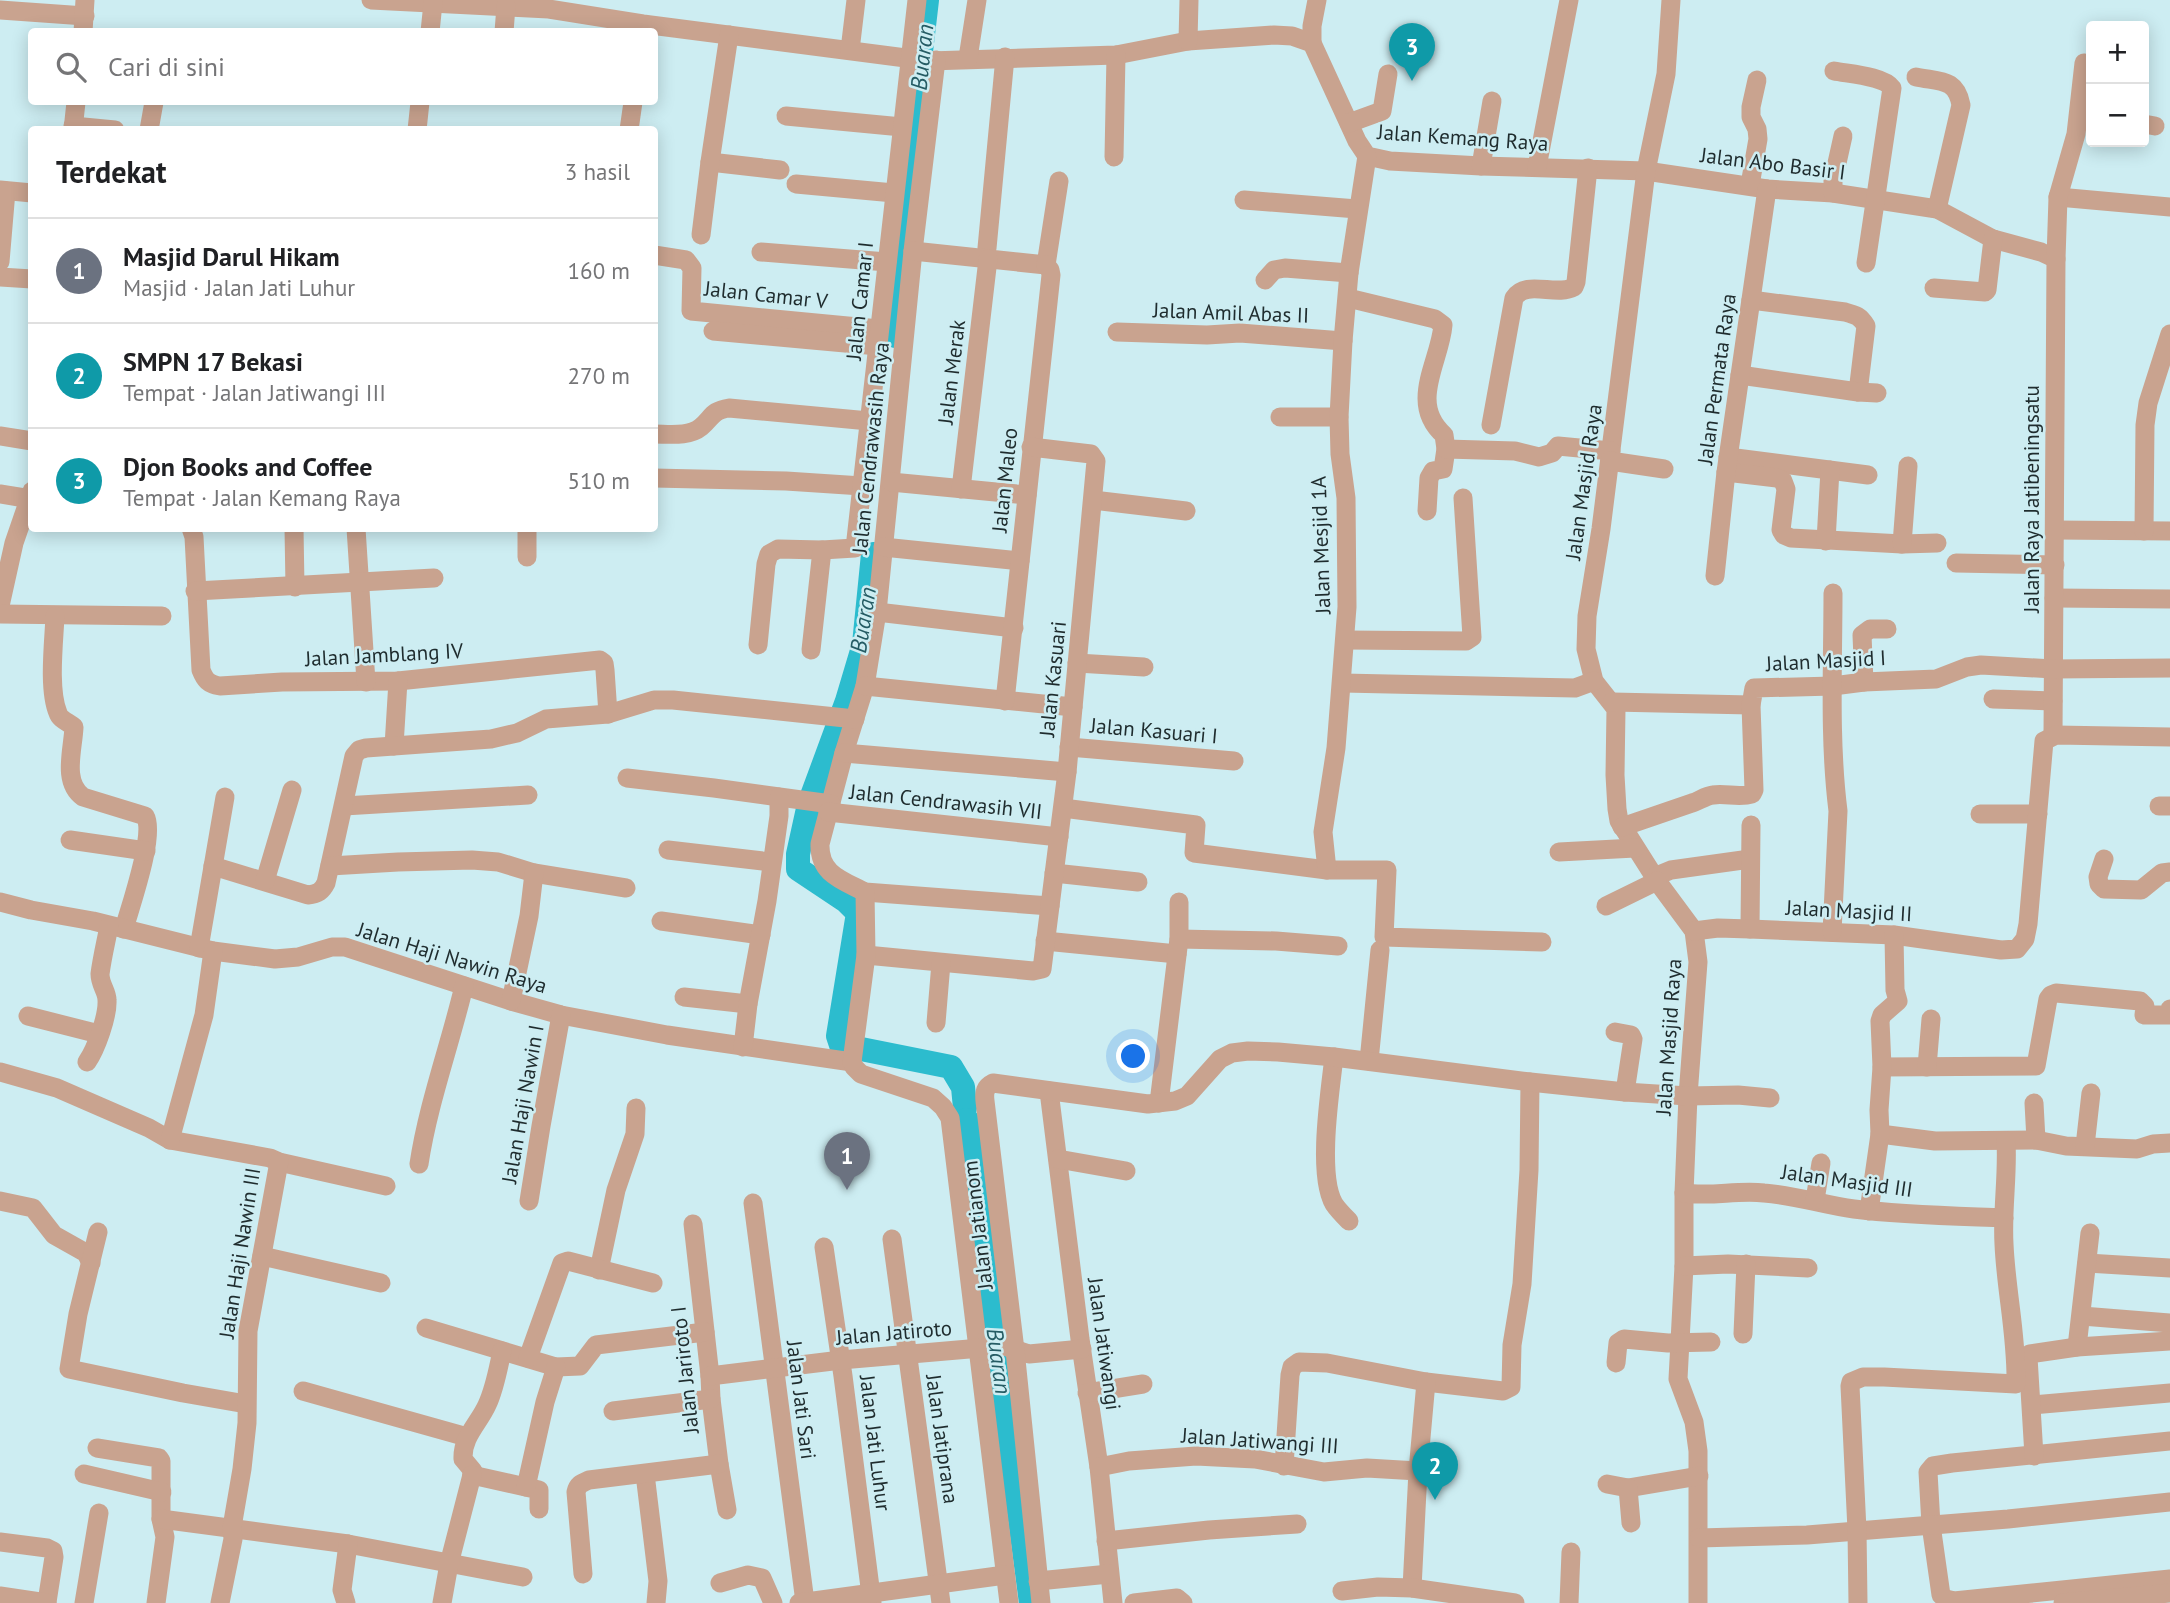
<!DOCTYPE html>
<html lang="id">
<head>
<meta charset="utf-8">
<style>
	:root { --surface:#fff; --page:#f2f2f2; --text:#202124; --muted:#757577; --line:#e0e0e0; --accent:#2563eb }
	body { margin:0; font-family:"PT Sans",sans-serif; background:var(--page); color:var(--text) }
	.controls { position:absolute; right:21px; top:21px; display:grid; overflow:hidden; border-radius:7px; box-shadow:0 4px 18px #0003 }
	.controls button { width:63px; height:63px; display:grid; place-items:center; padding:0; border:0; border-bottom:2px solid var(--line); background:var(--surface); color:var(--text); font:35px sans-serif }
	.you { position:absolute; left:1134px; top:1057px; width:24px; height:24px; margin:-18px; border:5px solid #fff; border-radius:50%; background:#1a73e8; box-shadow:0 0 0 10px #1a73e833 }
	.badge { display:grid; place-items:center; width:46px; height:46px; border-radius:50%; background:var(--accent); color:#fff; font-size:23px; font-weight:700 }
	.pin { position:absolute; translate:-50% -58px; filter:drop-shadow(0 2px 4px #0008) }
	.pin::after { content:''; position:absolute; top:37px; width:24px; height:21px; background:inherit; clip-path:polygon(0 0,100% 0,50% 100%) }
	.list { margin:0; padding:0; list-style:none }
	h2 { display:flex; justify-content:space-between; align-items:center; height:91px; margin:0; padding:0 28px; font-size:30px }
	h2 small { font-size:23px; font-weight:400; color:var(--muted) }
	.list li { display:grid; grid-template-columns:46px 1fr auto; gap:21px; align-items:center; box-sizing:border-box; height:105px; padding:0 28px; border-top:2px solid var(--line) }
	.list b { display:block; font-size:26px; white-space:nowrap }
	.list p { margin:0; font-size:23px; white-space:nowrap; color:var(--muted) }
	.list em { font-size:23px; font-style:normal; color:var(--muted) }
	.icon { flex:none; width:38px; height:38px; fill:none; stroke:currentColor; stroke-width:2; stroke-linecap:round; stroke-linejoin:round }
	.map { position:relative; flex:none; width:2170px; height:1603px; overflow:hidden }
	.search { position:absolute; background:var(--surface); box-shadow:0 4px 18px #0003; left:28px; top:28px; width:630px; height:77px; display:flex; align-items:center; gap:18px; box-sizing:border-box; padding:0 24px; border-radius:7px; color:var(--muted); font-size:26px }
	.panel { position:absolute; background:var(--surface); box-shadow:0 4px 18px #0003; left:28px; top:126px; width:630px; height:406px; border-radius:7px }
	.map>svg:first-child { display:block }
</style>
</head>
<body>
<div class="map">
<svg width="2170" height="1603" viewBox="0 0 2170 1603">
	<rect width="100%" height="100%" fill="#cdedf2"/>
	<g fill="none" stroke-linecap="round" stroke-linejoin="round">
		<!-- river -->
		<g stroke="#2cbcce" stroke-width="24">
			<polyline points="896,336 906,180 927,0"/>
			<polyline points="873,554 864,644 847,701 809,804 798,854 798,869 846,901 858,913 838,1036 841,1045 951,1067 963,1087 965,1108"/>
			<polyline points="967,1120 1031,1603"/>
		</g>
		<!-- minor -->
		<g stroke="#c9a38f" stroke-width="19">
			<polyline points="371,0 549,9 643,24 929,61 1116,55 1188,41 1274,35 1292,36 1312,43 1357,141 1367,156 1390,161 1481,166 1646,171 1767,189 1833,193 1937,209 1993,239 2041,252 2056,259"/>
			<polyline points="1671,0 1666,74 1646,171 1601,529 1587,616 1586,649 1594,681 1616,709 1615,775 1617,809 1619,821 1657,881 1694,931 1698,962 1688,1096 1684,1193 1684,1266 1678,1379 1694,1422 1698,1451 1698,1603"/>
			<polyline points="0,10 85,16"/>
			<polyline points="83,32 85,0"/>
			<polyline points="430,32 433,3"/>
			<polyline points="504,32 506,6"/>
			<polyline points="1188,41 1189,0"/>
			<polyline points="1312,43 1312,26 1317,0"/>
			<polyline points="850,50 856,0"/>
			<polyline points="968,58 977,0"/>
			<path d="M936,60L913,251L877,612L865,686L844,753L820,844C819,874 842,880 865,892L1050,906"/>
			<path d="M1834,71C1849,74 1884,76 1892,88L1866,263"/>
			<path d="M1916,77C1940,82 1956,78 1961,105L1937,209"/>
			<polyline points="786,116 902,127"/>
			<polyline points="1349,123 1382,111 1388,74"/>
			<polyline points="2144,124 2155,126"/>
			<polyline points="73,126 115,130"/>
			<polyline points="73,130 76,102"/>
			<polyline points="149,130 154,102"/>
			<polyline points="417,130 420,102"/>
			<polyline points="629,130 633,102"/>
			<polyline points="1114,157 1116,55"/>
			<polyline points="710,162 780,170"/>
			<polyline points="1481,166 1492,101"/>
			<polyline points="1537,167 1569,0"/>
			<polyline points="796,184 894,193"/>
			<polyline points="1750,185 1758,139 1757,129 1751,117 1751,107 1757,80"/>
			<polyline points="0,190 32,193"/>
			<polyline points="1833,193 1833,181 1843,136"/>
			<polyline points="2058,197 2170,207"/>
			<polyline points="1244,200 1357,209"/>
			<polyline points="701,235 710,162 729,35"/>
			<polyline points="987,248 1005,57"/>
			<polyline points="913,251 1046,265"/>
			<polyline points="761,252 887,262"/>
			<polyline points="654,255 686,260 692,268 691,311 879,329"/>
			<polyline points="0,262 6,191"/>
			<polyline points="1046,265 1059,181"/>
			<polyline points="0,277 32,279"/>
			<polyline points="1265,280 1274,270 1285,268 1349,273"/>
			<polyline points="1934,288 1985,292 1987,290 1993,239"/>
			<path d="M1348,298L1435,319L1443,325C1440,362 1408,403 1444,435L1446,449L1443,469L1433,471L1429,478L1427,511"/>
			<path d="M1751,300L1845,312C1856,315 1860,316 1866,326L1858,392"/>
			<polyline points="713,331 878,346"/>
			<polyline points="1117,332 1207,335 1240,333 1343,341"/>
			<polyline points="1740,375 1858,392 1877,393"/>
			<polyline points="1280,417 1339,417"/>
			<path d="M1491,425L1514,298C1526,279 1556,297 1574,287L1576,282L1588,168"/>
			<path d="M654,434C669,434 689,437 701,427C713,417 711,411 729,408L869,421"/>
			<polyline points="0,436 32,441"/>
			<polyline points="1446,449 1515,451 1539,457 1552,453 1558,446 1611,451"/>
			<polyline points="1728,457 1868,475"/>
			<polyline points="1610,461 1664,469"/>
			<polyline points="1726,472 1777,478 1783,481 1786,489 1781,530 1784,535 1791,538 1902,544 1937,543"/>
			<polyline points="654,478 786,481 862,486"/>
			<polyline points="891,482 1027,495"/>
			<polyline points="961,489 988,259"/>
			<polyline points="0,494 31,499"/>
			<polyline points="1093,500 1186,511"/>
			<path d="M191,528L194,537L201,670C205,680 208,684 220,686L282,682L398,681L600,660L604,663L605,670L608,714"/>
			<polyline points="294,528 295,587"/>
			<polyline points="356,528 366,682"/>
			<polyline points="2055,530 2170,531"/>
			<polyline points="2144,531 2145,425 2148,403 2170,334"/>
			<polyline points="1826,541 1830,470"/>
			<polyline points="1902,544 1908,466"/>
			<polyline points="883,547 1020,561"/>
			<polyline points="527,557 527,528"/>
			<polyline points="1956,563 2055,565"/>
			<polyline points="1715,576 1726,472 1767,189"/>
			<polyline points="195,591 434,578"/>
			<polyline points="2054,598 2170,599"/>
			<polyline points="0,606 14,543 32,491"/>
			<polyline points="877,612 1014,628"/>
			<polyline points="0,614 162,616"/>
			<path d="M55,616C54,641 48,690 58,713C60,720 69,722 74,727C73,750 62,782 83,797L145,816C156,834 130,907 124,929"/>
			<polyline points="1345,640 1466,641 1472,637 1463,498"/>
			<polyline points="758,645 766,564 769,554 778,549 822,550 855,548 917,0"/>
			<polyline points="811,650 822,550"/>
			<polyline points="1077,663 1144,667"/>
			<polyline points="1864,682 1862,635 1870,629 1887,629"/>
			<polyline points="1343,683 1575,688 1594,681"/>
			<polyline points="865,686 1073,707"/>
			<polyline points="1993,699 2053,701"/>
			<polyline points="1005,701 1051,275 1050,270 1046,265"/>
			<polyline points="1612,702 1751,705"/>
			<polyline points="2053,735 2056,259 2058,197 2076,134 2084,63"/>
			<polyline points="394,746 398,681"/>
			<polyline points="1069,747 1234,761"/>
			<polyline points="844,753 1067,772"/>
			<polyline points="627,778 714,788 831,804"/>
			<polyline points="344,806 528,795"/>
			<polyline points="2159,806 2170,806"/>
			<polyline points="1063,808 1196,825 1194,853 1327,870 1387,870 1384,937 1542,942"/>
			<polyline points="828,812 1059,837"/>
			<polyline points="1980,814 2038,814"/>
			<path d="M1622,827C1645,819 1668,811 1692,803C1699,801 1705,796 1713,795C1726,793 1739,798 1752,794L1754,790L1751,705L1754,688L1833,686L1864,682L1936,679L1967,667L1981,665L2053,669L2170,668"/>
			<polyline points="70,840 146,851"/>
			<polyline points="668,850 771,862"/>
			<polyline points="1559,852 1635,848"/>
			<polyline points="2104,859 2098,877 2099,884 2104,889 2141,890 2162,873 2170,872"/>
			<path d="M213,866L308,895C318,894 322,891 326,883L354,756L359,750L366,748L491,739L517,733L546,719L608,714L654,700H673L855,719"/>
			<polyline points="330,866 398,862 472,860 498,862 534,873 626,888"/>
			<polyline points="1327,870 1323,832 1336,748 1347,607 1346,498 1340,454 1339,417 1343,341 1349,273 1367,156"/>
			<polyline points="1054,873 1138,882"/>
			<polyline points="1654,877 1671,870 1750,859"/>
			<polyline points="265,881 292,790"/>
			<polyline points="0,902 31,910 93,921 213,951 275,959 298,957 332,947 345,947 511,1001 561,1015 667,1035 852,1062"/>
			<polyline points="1606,906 1657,881"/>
			<polyline points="661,921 761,935"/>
			<polyline points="1750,929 1751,825"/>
			<polyline points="1694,931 1718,928 1750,929 1894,935 2001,950 2017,949 2025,939 2028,924 2044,741 2056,735 2170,737"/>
			<path d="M1832,932L1838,811C1829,739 1833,665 1833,593"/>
			<polyline points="1179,939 1276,941 1338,946"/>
			<polyline points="1045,941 1177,954"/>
			<polyline points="199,948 225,797"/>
			<polyline points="866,955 1033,971 1042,969 1067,772 1096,461 1091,454 1031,447"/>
			<polyline points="684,997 748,1004"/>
			<polyline points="511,1001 529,916 534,873"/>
			<polyline points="28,1016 99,1034"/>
			<polyline points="936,1023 941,963"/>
			<polyline points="1615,1032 1631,1035 1633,1039 1625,1092"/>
			<polyline points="743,1047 748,1004 767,901 779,816 779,797"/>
			<path d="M1334,1057C1330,1092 1317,1175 1334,1204C1338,1210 1344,1216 1349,1221"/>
			<polyline points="1369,1061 1380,950"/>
			<path d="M87,1062C96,1049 108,1016 107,1000C107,991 100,985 100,974C102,958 106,942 109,926"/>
			<polyline points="852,1062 854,1067 861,1074 933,1098 943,1107 950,1118 1009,1603"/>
			<polyline points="852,1062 866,955 865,892"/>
			<polyline points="1882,1067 2036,1066 2048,999 2051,995 2056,993 2140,1001 2145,1006 2144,1015 2169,1015 2170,1009"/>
			<polyline points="1927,1067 1931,1019"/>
			<polyline points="0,1072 57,1088 149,1128 170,1140 270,1158 279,1162 386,1186"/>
			<polyline points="1049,1091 1080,1339 1099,1467 1113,1603"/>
			<polyline points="1159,1103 1179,939 1179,902"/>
			<polyline points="2034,1103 2036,1140"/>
			<polyline points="1880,1134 1935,1141 2036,1140 2066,1146 2137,1149 2153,1144 2170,1143"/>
			<polyline points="170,1140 204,1015 213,951"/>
			<polyline points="2085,1146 2091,1093"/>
			<polyline points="1058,1159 1126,1171"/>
			<path d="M419,1164C428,1104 450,1045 464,986"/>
			<path d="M1684,1193C1711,1197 1737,1190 1764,1193C1795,1195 1823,1205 1854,1209C1903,1215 1954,1216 2004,1218"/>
			<polyline points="1815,1200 1821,1163"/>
			<polyline points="0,1201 33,1208 54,1235 86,1253 91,1263"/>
			<polyline points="529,1201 541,1126 561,1015"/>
			<polyline points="753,1203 805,1602"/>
			<polyline points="1869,1211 1880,1134 1879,1110 1882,1067 1880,1021 1882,1015 1898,1001 1895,990 1894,935"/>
			<polyline points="693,1224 710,1376 711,1399 719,1464 727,1510"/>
			<polyline points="98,1232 78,1314 69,1369 183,1393 246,1404"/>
			<polyline points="892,1239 941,1603"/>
			<polyline points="824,1247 843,1376 872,1603"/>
			<polyline points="262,1256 381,1283"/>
			<polyline points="2087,1263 2170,1268"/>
			<polyline points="1684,1266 1728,1264 1808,1268"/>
			<polyline points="599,1270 616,1190 635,1134 636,1108"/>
			<polyline points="2082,1316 2170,1323"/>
			<polyline points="426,1328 556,1367 580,1366 596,1345 705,1332"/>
			<polyline points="1743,1334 1746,1264"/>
			<polyline points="2077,1347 2090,1233"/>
			<polyline points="528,1358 562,1263 568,1261 653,1283"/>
			<polyline points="1616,1363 1618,1343 1624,1339 1668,1343 1711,1342"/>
			<polyline points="710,1376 841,1360 1004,1346 1029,1354 1082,1349"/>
			<polyline points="303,1391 467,1437"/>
			<polyline points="1087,1393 1143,1384"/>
			<polyline points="2032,1405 2170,1393"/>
			<polyline points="613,1411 711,1399"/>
			<polyline points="2170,1441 1952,1463 1933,1466 1928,1472 1931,1525 1941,1595 1946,1599 1954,1601 2170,1579"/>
			<polyline points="97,1448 159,1458 161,1461 161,1519 165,1537 156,1603"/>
			<polyline points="2034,1456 2028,1357 2030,1354 2077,1347 2170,1341"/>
			<polyline points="1284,1466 1290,1375 1292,1367 1299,1362 1327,1363 1426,1382 1503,1391 1511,1387 1512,1345 1522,1284 1529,1170 1530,1082"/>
			<polyline points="1099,1467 1129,1461 1196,1456 1255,1459 1324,1472 1367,1468 1418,1471"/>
			<polyline points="84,1474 162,1492"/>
			<polyline points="645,1474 658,1581 656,1603"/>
			<path d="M472,1475L473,1471L463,1459C462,1437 479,1423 487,1405C495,1388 498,1369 502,1351"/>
			<polyline points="472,1475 539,1490 539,1509"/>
			<polyline points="1607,1484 1628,1488 1699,1476"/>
			<polyline points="526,1487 545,1402 556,1367"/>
			<polyline points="1628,1488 1631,1523"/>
			<polyline points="161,1519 348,1544 523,1577"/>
			<polyline points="1699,1538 1807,1535 2008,1519 2170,1502"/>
			<polyline points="1106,1541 1209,1530 1297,1524"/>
			<polyline points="0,1542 47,1548 53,1551 54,1557 47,1602"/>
			<path d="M583,1574L576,1492C578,1484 582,1483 589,1480L719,1464"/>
			<polyline points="1038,1581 1109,1574"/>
			<polyline points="720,1583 748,1575 762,1578 773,1603"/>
			<polyline points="1412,1588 1418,1471 1426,1382"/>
			<polyline points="1342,1591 1378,1587 1412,1588 1515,1603"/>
			<polyline points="0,1596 47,1603"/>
			<polyline points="84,1603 99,1513"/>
			<polyline points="220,1603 233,1539 232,1527 242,1469 247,1423 248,1331 279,1162"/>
			<polyline points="346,1603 342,1590 348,1544"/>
			<polyline points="442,1603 449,1564 472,1475"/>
			<polyline points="799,1603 1005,1575"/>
			<path d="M1041,1603L1015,1350L985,1101C984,1092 985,1087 993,1083L1148,1104L1175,1101L1187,1096L1220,1059L1232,1053L1248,1051L1278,1052L1334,1057L1530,1082L1625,1092L1688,1096L1738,1095L1770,1098"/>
			<polyline points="1134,1603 1177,1598 1183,1603"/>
			<polyline points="1569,1603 1571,1552"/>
			<path d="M1858,1603L1857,1530L1850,1386L1851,1382L1863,1377H1884L2016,1384C2017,1336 2006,1291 2004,1244C2002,1210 2008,1176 2006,1141"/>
			<polyline points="2063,1603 2170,1593"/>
		</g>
	</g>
	<g text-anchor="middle" stroke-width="5" stroke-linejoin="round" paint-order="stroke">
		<!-- street labels -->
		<g font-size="21" fill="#1f2c2e" stroke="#cdedf2">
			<text transform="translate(1463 138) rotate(4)" y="7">Jalan Kemang Raya</text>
			<text transform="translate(1773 164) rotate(7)" y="7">Jalan Abo Basir I</text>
			<text transform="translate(766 295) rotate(6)" y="7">Jalan Camar V</text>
			<text transform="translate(860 301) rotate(-84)" y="7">Jalan Camar I</text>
			<text transform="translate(1231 313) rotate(2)" y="7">Jalan Amil Abas II</text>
			<text transform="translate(952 372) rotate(-83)" y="7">Jalan Merak</text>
			<text transform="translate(1717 379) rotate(-82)" y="7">Jalan Permata Raya</text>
			<text transform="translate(871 448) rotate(-84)" y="7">Jalan Cendrawasih Raya</text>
			<text transform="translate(1005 480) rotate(-84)" y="7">Jalan Maleo</text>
			<text transform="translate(1584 482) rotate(-82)" y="7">Jalan Masjid Raya</text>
			<text transform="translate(2032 499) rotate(-90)" y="7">Jalan Raya Jatibeningsatu</text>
			<text transform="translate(1321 545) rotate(-92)" y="7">Jalan Mesjid 1A</text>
			<text transform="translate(384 655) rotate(-3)" y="7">Jalan Jamblang IV</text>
			<text transform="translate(1826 661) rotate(-3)" y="7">Jalan Masjid I</text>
			<text transform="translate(1053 679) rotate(-84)" y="7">Jalan Kasuari</text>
			<text transform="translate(1154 731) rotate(5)" y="7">Jalan Kasuari I</text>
			<text transform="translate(946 802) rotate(6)" y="7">Jalan Cendrawasih VII</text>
			<text transform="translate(1849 911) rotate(3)" y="7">Jalan Masjid II</text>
			<text transform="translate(452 958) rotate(17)" y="7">Jalan Haji Nawin Raya</text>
			<text transform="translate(1669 1037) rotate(-86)" y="7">Jalan Masjid Raya</text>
			<text transform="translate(523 1104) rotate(-80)" y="7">Jalan Haji Nawin I</text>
			<text transform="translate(1847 1181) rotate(8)" y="7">Jalan Masjid III</text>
			<text transform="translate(978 1225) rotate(-97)" y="7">Jalan Jatianom</text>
			<text transform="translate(240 1253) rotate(-81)" y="7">Jalan Haji Nawin III</text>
			<text transform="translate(894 1333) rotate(-5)" y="7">Jalan Jatiroto</text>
			<text transform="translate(1104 1344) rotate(82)" y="7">Jalan Jatiwangi</text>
			<text transform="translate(685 1370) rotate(-96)" y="7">Jalan Jariroto I</text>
			<text transform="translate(801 1400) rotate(83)" y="7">Jalan Jati Sari</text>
			<text transform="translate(942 1439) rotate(82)" y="7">Jalan Jatiprana</text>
			<text transform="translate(1260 1441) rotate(4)" y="7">Jalan Jatiwangi III</text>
			<text transform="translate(875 1443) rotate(83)" y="7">Jalan Jati Luhur</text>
		</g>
		<!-- water labels -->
		<g font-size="23" font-style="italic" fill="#255c64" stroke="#cdedf2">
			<text transform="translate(922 57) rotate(-84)" y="8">Buaran</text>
			<text transform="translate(863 620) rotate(-81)" y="8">Buaran</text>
			<text transform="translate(999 1361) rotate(82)" y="8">Buaran</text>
		</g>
	</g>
</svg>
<div class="controls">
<button>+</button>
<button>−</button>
</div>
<div class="you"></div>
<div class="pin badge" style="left:847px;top:1190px;background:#6b7280">1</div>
<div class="pin badge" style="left:1435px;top:1500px;background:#0f9aa8">2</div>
<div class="pin badge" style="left:1412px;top:81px;background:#0f9aa8">3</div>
<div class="search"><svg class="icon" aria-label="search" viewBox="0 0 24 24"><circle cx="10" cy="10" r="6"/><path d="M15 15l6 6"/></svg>Cari di sini</div>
<section class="panel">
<h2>Terdekat<small>3 hasil</small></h2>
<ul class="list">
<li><span class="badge" style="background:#6b7280">1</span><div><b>Masjid Darul Hikam</b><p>Masjid · Jalan Jati Luhur</p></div><em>160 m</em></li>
<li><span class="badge" style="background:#0f9aa8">2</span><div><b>SMPN 17 Bekasi</b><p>Tempat · Jalan Jatiwangi III</p></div><em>270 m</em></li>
<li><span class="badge" style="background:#0f9aa8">3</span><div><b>Djon Books and Coffee</b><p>Tempat · Jalan Kemang Raya</p></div><em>510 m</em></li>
</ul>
</section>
</div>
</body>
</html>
